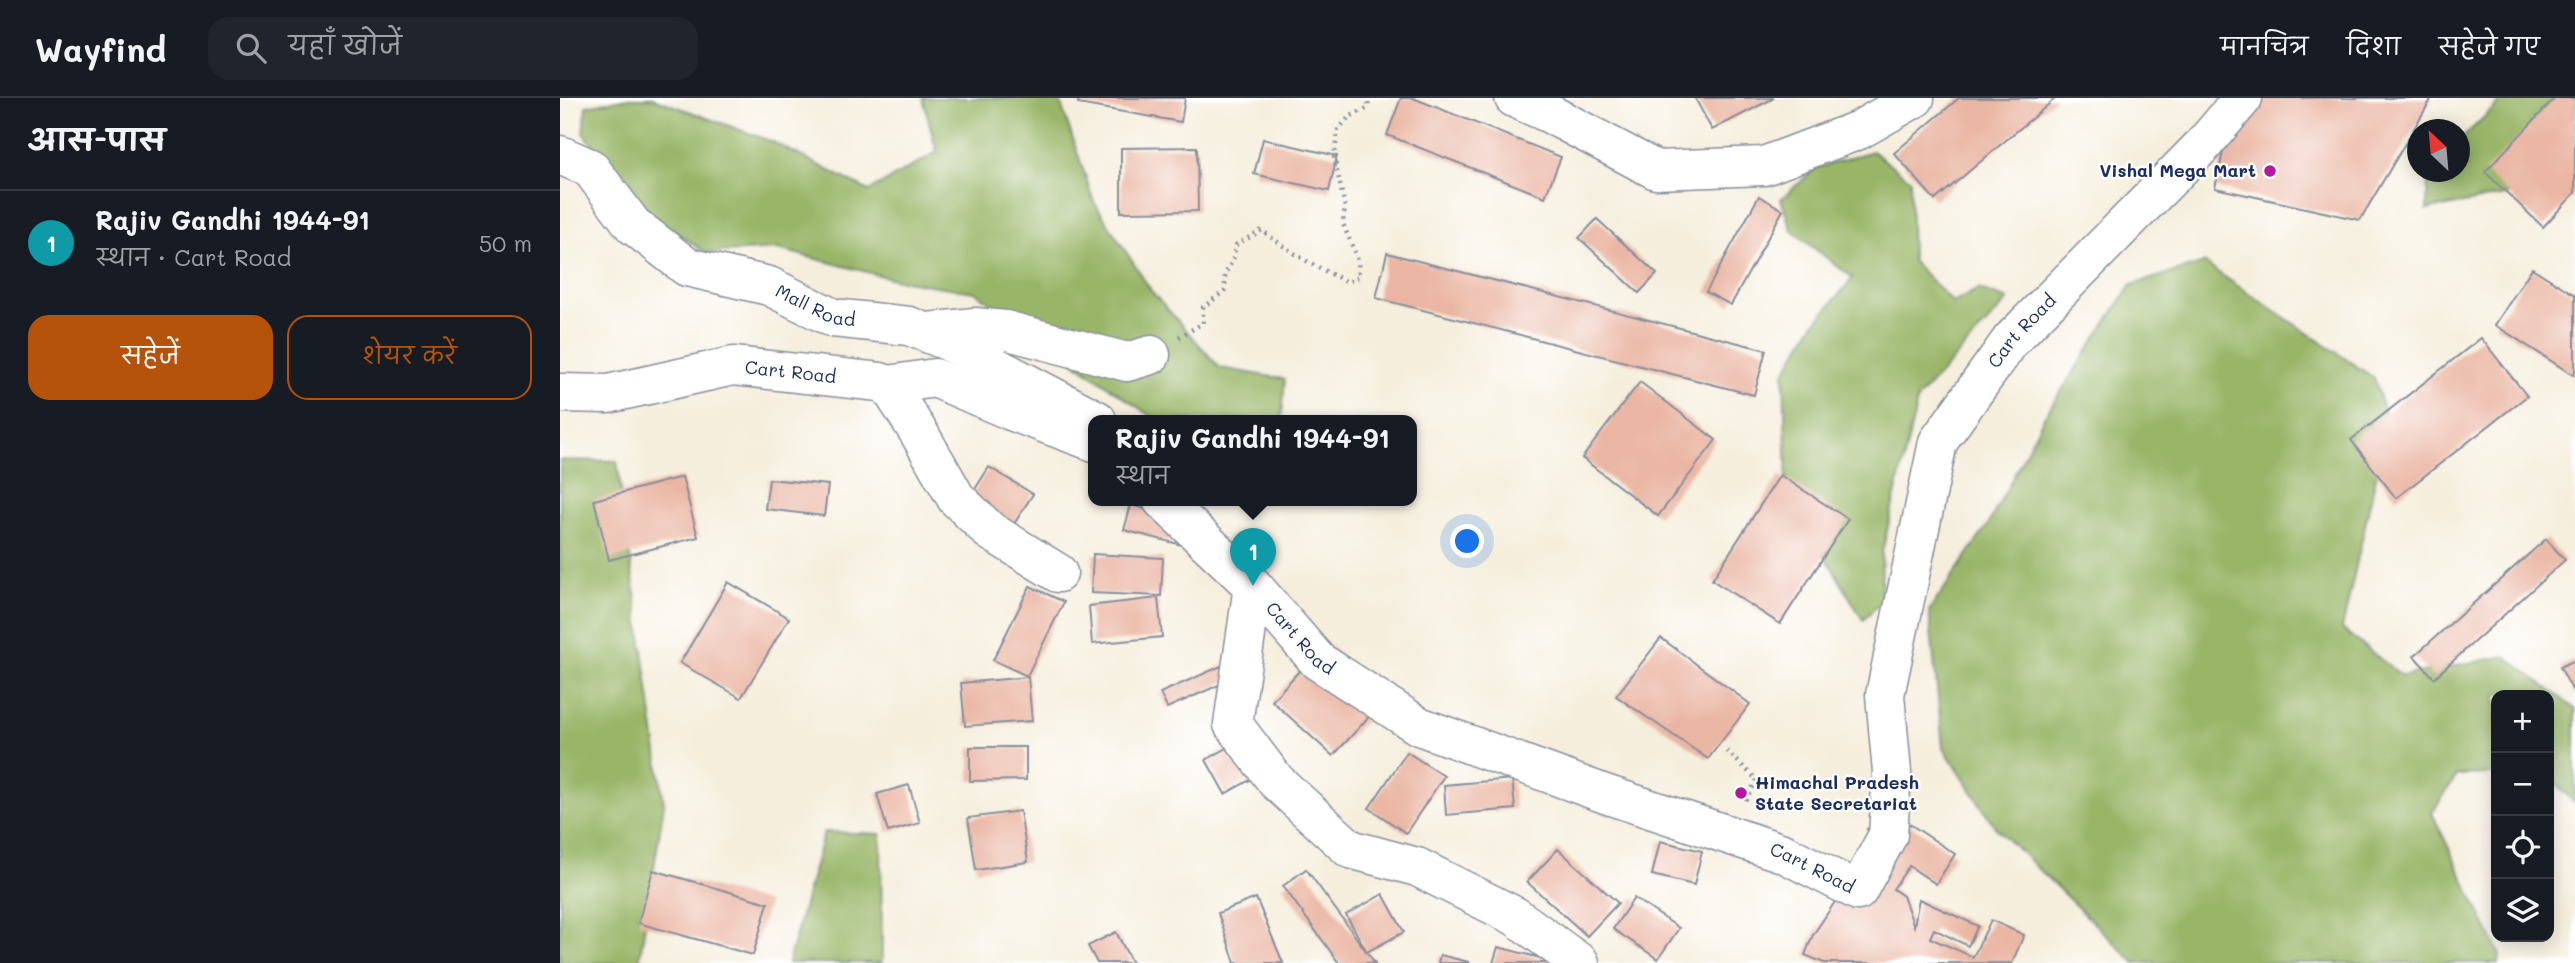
<!DOCTYPE html>
<html lang="hi">
<head>
<meta charset="utf-8">
<style>
	:root { --surface:#171b24; --page:#20242c; --text:#f1f3f6; --muted:#9ea1a6; --line:#363941; --accent:#b45309 }
	body { margin:0; font-family:Mali,"Playpen Sans Deva",sans-serif; background:var(--page); color:var(--text) }
	.controls { position:absolute; right:21px; bottom:21px; display:grid; overflow:hidden; border-radius:14px; box-shadow:0 4px 18px #0003 }
	.controls button { width:63px; height:63px; display:grid; place-items:center; padding:0; border:0; border-bottom:2px solid var(--line); background:var(--surface); color:var(--text); font:35px sans-serif }
	.compass { position:absolute; left:1847px; top:21px; width:63px; height:63px; border-radius:50%; background:var(--surface); box-shadow:0 4px 18px #0003; rotate:334deg }
	.you { position:absolute; left:908px; top:444px; width:24px; height:24px; margin:-18px; border:5px solid #fff; border-radius:50%; background:#1a73e8; box-shadow:0 0 0 10px #1a73e833 }
	.badge { display:grid; place-items:center; width:46px; height:46px; border-radius:50%; background:var(--accent); color:#fff; font-size:23px; font-weight:700 }
	.pin { position:absolute; translate:-50% -58px; filter:drop-shadow(0 2px 4px #0008) }
	.pin::after { content:''; position:absolute; top:37px; width:24px; height:21px; background:inherit; clip-path:polygon(0 0,100% 0,50% 100%) }
	.popup { position:absolute; left:528px; top:317px; width:329px; height:91px; box-sizing:border-box; display:grid; place-content:center; border-radius:14px; background:var(--surface); filter:drop-shadow(0 2px 5px #0005); font-size:23px; white-space:nowrap; color:var(--muted) }
	.popup b { font-size:26px; color:var(--text) }
	.popup::after { content:''; position:absolute; left:50%; top:100%; margin-left:-14px; border:14px solid transparent; border-top-color:var(--surface) }
	.list { margin:0; padding:0; list-style:none }
	h2 { display:flex; justify-content:space-between; align-items:center; height:91px; margin:0; padding:0 28px; font-size:30px }
	h2 small { font-size:23px; font-weight:400; color:var(--muted) }
	.list li { display:grid; grid-template-columns:46px 1fr auto; gap:21px; align-items:center; box-sizing:border-box; height:105px; padding:0 28px; border-top:2px solid var(--line) }
	.list b { display:block; font-size:26px; white-space:nowrap }
	.list p { margin:0; font-size:23px; white-space:nowrap; color:var(--muted) }
	.list em { font-size:23px; font-style:normal; color:var(--muted) }
	.actions { display:flex; gap:14px; padding:21px 28px }
	.actions a { flex:1; padding:16px 0; border:2px solid var(--accent); border-radius:21px; text-align:center; font-size:24px; color:var(--accent) }
	.actions .main { background:var(--accent); color:#fff }
	.icon { flex:none; width:38px; height:38px; fill:none; stroke:currentColor; stroke-width:2; stroke-linecap:round; stroke-linejoin:round }
	.map { position:relative; flex:none; width:2015px; height:865px; overflow:hidden }
	header { display:flex; align-items:center; gap:42px; box-sizing:border-box; height:98px; padding:0 35px; background:var(--surface); border-bottom:2px solid var(--line) }
	header strong { font-size:33px }
	nav { display:flex; gap:38px; margin-inline-start:auto; font-size:24px }
	.search { width:490px; height:63px; background:var(--page); display:flex; align-items:center; gap:18px; box-sizing:border-box; padding:0 24px; border-radius:21px; color:var(--muted); font-size:26px }
	main { display:flex }
	aside { flex:1; background:var(--surface) }
	.map>svg:first-child { display:block }
</style>
</head>
<body>
<header>
<strong>Wayfind</strong>
<div class="search"><svg class="icon" aria-label="search" viewBox="0 0 24 24"><circle cx="10" cy="10" r="6"/><path d="M15 15l6 6"/></svg>यहाँ खोजें</div>
<nav><a>मानचित्र</a><a>दिशा</a><a>सहेजे गए</a></nav>
</header>
<main>
<aside>
<h2>आस-पास<small></small></h2>
<ul class="list">
<li><span class="badge" style="background:#0f9aa8">1</span><div><b>Rajiv Gandhi 1944-91</b><p>स्थान · Cart Road</p></div><em>50 m</em></li>
</ul>
<div class="actions"><a class="main">सहेजें</a><a>शेयर करें</a></div>
</aside>
<div class="map">
<svg width="2015" height="865" viewBox="0 0 2015 865">
	<rect width="100%" height="100%" fill="#fff"/>
	<filter id="ink" filterUnits="userSpaceOnUse"><feTurbulence type="fractalNoise" baseFrequency=".0143" numOctaves="2"/><feDisplacementMap in="SourceGraphic" scale="14" xChannelSelector="R" yChannelSelector="G"/><feConvolveMatrix kernelMatrix="1 2 1 2 8 2 1 2 1" color-interpolation-filters="sRGB"/></filter>
	<filter id="wash" filterUnits="userSpaceOnUse"><feTurbulence type="fractalNoise" baseFrequency=".00686" numOctaves="4" result="noise"/><feDisplacementMap in="SourceGraphic" scale="28" xChannelSelector="R" yChannelSelector="G"/><feGaussianBlur stdDeviation="1.57" result="paint"/><feColorMatrix in="noise" values="0 0 0 0 0 0 0 0 0 0 0 0 0 0 0 0 0 1.4 0 .05"/><feComposite in="paint" operator="in"/></filter>
	<g filter="url(#wash)">
		<rect width="100%" height="100%" fill="#f5eedc"/>
		<!-- forest -->
		<g fill="#99b567" stroke="#5a7262" stroke-width="2">
			<polygon points="69,0 93,0 213,44 309,93 377,54 363,0 499,0 534,104 592,194 660,270 725,281 722,319 719,322 596,322 415,194 338,182 218,151 146,155 89,116 23,35 26,8"/>
			<polygon points="1937,0 2015,0 2015,81 2012,84 1867,112 1868,74 1899,74 1900,42 1938,6"/>
			<polygon points="1312,53 1350,81 1352,163 1393,205 1418,191 1448,202 1358,300 1322,454 1321,504 1303,522 1227,393 1224,275 1253,227 1293,180 1232,133 1221,101 1256,70"/>
			<polygon points="1644,165 1814,280 1828,324 1782,531 1842,578 1945,558 2015,611 2015,706 1989,677 1989,597 1936,597 1936,676 1897,677 1872,715 1940,857 1939,865 1575,865 1436,730 1383,649 1369,513 1428,427 1484,319 1571,187"/>
			<polygon points="0,362 57,363 104,706 79,865 0,865"/>
			<polygon points="264,734 321,736 322,865 228,865"/>
		</g>
		<g id="blocks">
			<!-- building -->
			<g fill="#eab5a2">
				<polygon points="519,0 625,0 621,24 518,6"/>
				<polygon points="841,0 853,0 1001,59 985,99 827,37"/>
				<polygon points="1135,0 1214,0 1152,32"/>
				<polygon points="1399,0 1496,0 1375,102 1334,55"/>
				<polygon points="1675,0 1872,0 1800,122 1655,90"/>
				<polygon points="1995,0 2015,0 2015,95 1983,129 1925,74"/>
				<polygon points="703,41 777,58 769,93 694,76"/>
				<polygon points="637,49 638,113 561,114 561,50"/>
				<polygon points="1199,98 1223,112 1171,207 1146,194"/>
				<polygon points="1037,121 1097,176 1079,195 1019,140"/>
				<polygon points="827,155 1206,252 1194,297 816,200"/>
				<polygon points="1972,170 2015,197 2015,273 2013,277 1935,227"/>
				<polygon points="1921,240 1967,298 1836,400 1791,342"/>
				<polygon points="1080,284 1156,342 1098,418 1022,360"/>
				<polygon points="429,369 473,396 442,445 398,418"/>
				<polygon points="1220,377 1288,421 1220,526 1152,482"/>
				<polygon points="122,379 138,439 49,462 34,402"/>
				<polygon points="209,381 268,387 264,418 205,411"/>
				<polygon points="571,407 637,424 630,449 564,432"/>
				<polygon points="1986,441 2005,462 1874,580 1854,558"/>
				<polygon points="533,456 603,460 601,498 531,495"/>
				<polygon points="168,484 229,520 181,600 120,565"/>
				<polygon points="470,488 504,504 467,578 433,562"/>
				<polygon points="598,500 602,539 532,546 529,508"/>
				<polygon points="1101,540 1190,606 1148,661 1056,598"/>
				<polygon points="765,544 826,600 773,658 712,603"/>
				<polygon points="2015,562 2015,597 2000,569"/>
				<polygon points="668,565 675,580 607,610 600,595"/>
				<polygon points="468,579 472,623 405,628 401,585"/>
				<polygon points="676,645 695,679 665,696 646,662"/>
				<polygon points="410,649 466,649 466,682 410,683"/>
				<polygon points="847,654 884,678 846,735 809,710"/>
				<polygon points="952,681 955,711 886,717 884,687"/>
				<polygon points="349,687 360,725 328,734 317,696"/>
				<polygon points="460,713 468,764 416,772 408,720"/>
				<polygon points="1336,717 1395,756 1376,786 1349,768 1333,791 1343,798 1354,828 1359,801 1418,828 1408,848 1374,831 1370,840 1413,859 1431,822 1464,837 1452,865 1264,865 1245,857 1253,837 1314,745 1307,731"/>
				<polygon points="1100,743 1142,753 1134,787 1092,777"/>
				<polygon points="998,751 1058,805 1027,838 967,784"/>
				<polygon points="746,771 806,853 815,865 779,865 723,788"/>
				<polygon points="93,772 208,805 193,857 78,825"/>
				<polygon points="823,796 844,834 807,854 786,817"/>
				<polygon points="696,800 723,865 675,865 658,815"/>
				<polygon points="1074,800 1119,830 1098,861 1053,831"/>
				<polygon points="556,834 572,865 537,865 528,848"/>
				<polygon points="938,849 996,864 996,865 933,865"/>
				<polygon points="880,857 909,864 909,865 878,865"/>
			</g>
		</g>
	</g>
	<g filter="url(#ink)">
		<use href="#blocks" fill-opacity="0" stroke="#888e9d" stroke-width="2"/>
		<g fill="none" stroke-linecap="round" stroke-linejoin="round">
			<!-- minor casing -->
			<g stroke="#888e9d" stroke-width="41">
				<g id="minor">
					<polyline points="954,0 990,16 1096,72 1204,68 1299,32 1355,0"/>
					<path id="s1" d="M0,57L30,70L73,127L127,169L209,188L273,220L349,228L387,243L537,322"/>
					<polyline points="368,234 415,229 445,232 567,264 591,257"/>
					<polyline points="328,287 359,335 396,400 430,433 498,475"/>
					<polyline points="693,488 673,626 716,683 790,751 857,769 955,818 1020,865"/>
				</g>
			</g>
			<!-- major casing -->
			<g stroke="#888e9d" stroke-width="41">
				<g id="major">
					<path id="s2" d="M0,295L48,296L173,268L320,284L328,287L375,280L451,313L534,344"/>
					<path id="s3" d="M602,402L693,488L758,563L859,628L1048,697L1223,755L1298,793L1328,737L1332,674L1325,597L1378,344L1451,242L1643,47L1683,0"/>
				</g>
			</g>
			<!-- path -->
			<g stroke="#888e9d" stroke-width="4.5" stroke-dasharray="2 5" stroke-linecap="butt">
				<path d="M619,239L643,225V209L665,193V176L673,162L676,147L702,132C729,154 757,170 788,184L799,179L798,162L783,126L785,109L774,59L778,32L789,19L808,10L809,0"/>
				<polyline points="1167,653 1197,682 1183,706"/>
			</g>
			<!-- minor -->
			<use href="#minor" stroke="#fff" stroke-width="38"/>
			<!-- major -->
			<use href="#major" stroke="#fff" stroke-width="38"/>
		</g>
	</g>
	<!-- markers -->
	<g fill="#b5179e" stroke="#fff" stroke-width="2.5">
		<circle cx="1710" cy="73" r="7"/>
		<circle cx="1181" cy="695" r="7"/>
	</g>
	<g text-anchor="middle" stroke-width="5" stroke-linejoin="round" paint-order="stroke">
		<!-- poi labels -->
		<g font-size="18" font-weight="bold" fill="#1b2f5e" stroke="#fff" text-anchor="end">
			<text x="1696" y="79">Vishal Mega Mart</text>
			<text x="1195" y="691" text-anchor="start">Himachal Pradesh<tspan x="1195" dy="21">State Secretariat</tspan></text>
		</g>
		<!-- street labels -->
		<g font-size="18" fill="#1b2f5e" stroke="#fff">
			<text dy="6" stroke="none"><textPath href="#s1" startOffset="308">Mall Road</textPath></text>
			<text dy="6" stroke="none"><textPath href="#s3" startOffset="1416">Cart Road</textPath></text>
			<text dy="6" stroke="none"><textPath href="#s2" startOffset="234">Cart Road</textPath></text>
			<text dy="6" stroke="none"><textPath href="#s3" startOffset="196">Cart Road</textPath></text>
			<text dy="6" stroke="none"><textPath href="#s3" startOffset="763">Cart Road</textPath></text>
		</g>
	</g>
</svg>
<div class="controls">
<button>+</button>
<button>−</button>
<button><svg class="icon" aria-label="locate" viewBox="0 0 24 24"><circle cx="12" cy="12" r="6"/><path d="M12 2v4M12 18v4M2 12h4M18 12h4"/></svg></button>
<button><svg class="icon" aria-label="layers" viewBox="0 0 24 24"><path d="M12 4l9 5-9 5-9-5zM3 14l9 5 9-5"/></svg></button>
</div>
<svg class="compass" viewBox="-18 -18 36 36"><path d="M0-13l5 13h-10z" fill="#e53935"/><path d="M0 13l5-13h-10z" fill="#9ea1a6"/></svg>
<div class="you"></div>
<div class="pin badge" style="left:693px;top:488px;background:#0f9aa8">1</div>
<div class="popup"><b>Rajiv Gandhi 1944-91</b>स्थान</div>
</div>
</main>
</body>
</html>
